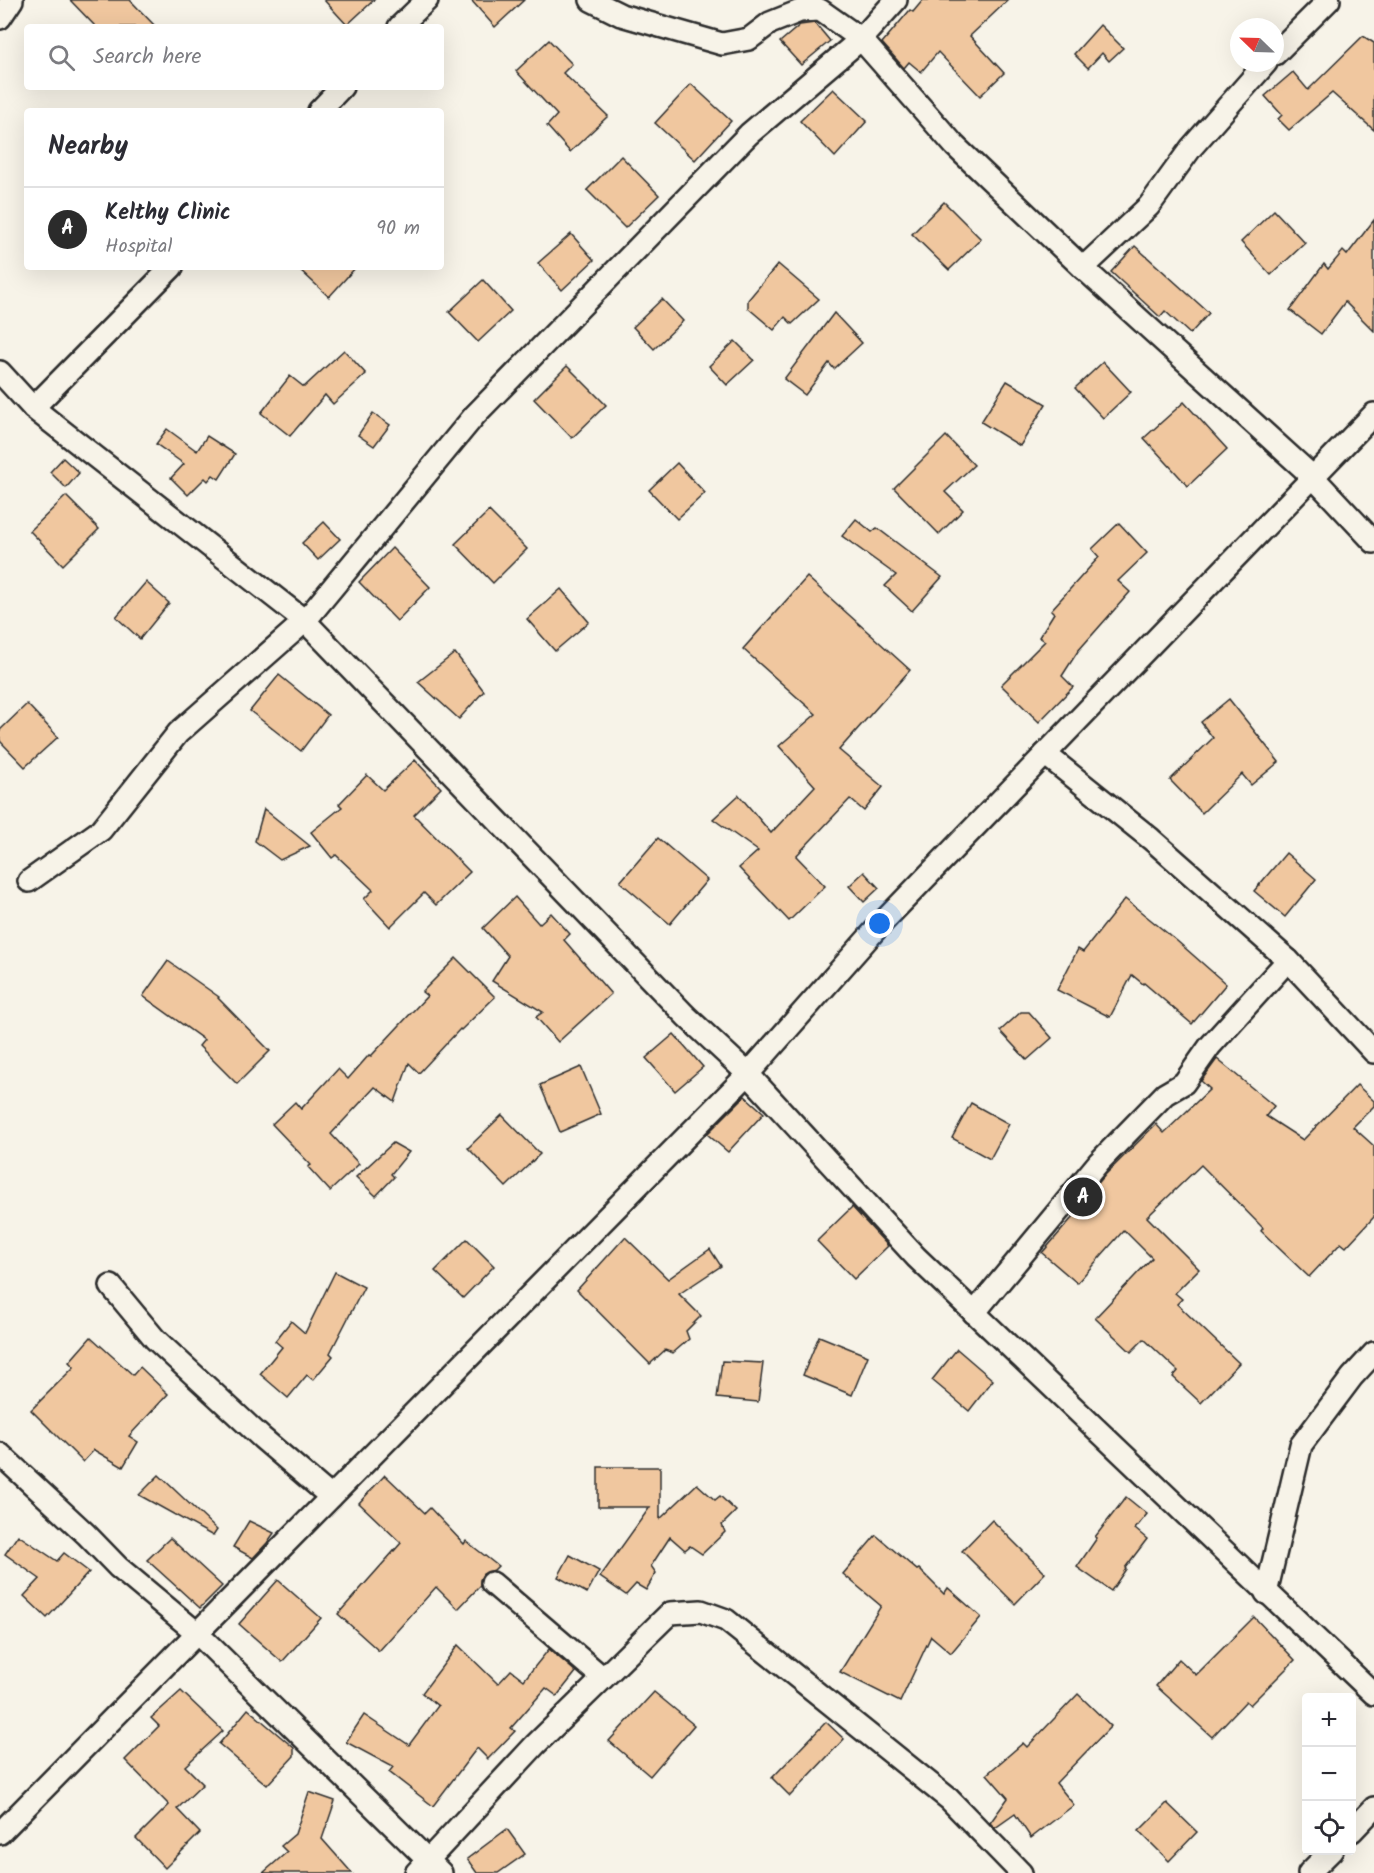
<!DOCTYPE html>
<html lang="en">
<head>
<meta charset="utf-8">
<style>
	:root { --surface:#fff; --page:#f2f2f3; --text:#2b2b33; --muted:#7c7c81; --line:#e1e1e2; --accent:#2b2b2b }
	body { margin:0; font-family:Kalam,sans-serif; background:var(--page); color:var(--text) }
	.controls { position:absolute; right:18px; bottom:18px; display:grid; overflow:hidden; border-radius:6px; box-shadow:0 6px 24px #0002 }
	.controls button { width:54px; height:54px; display:grid; place-items:center; padding:0; border:0; border-bottom:2px solid var(--line); background:var(--surface); color:var(--text); font:30px sans-serif }
	.compass { position:absolute; left:1230px; top:18px; width:54px; height:54px; border-radius:50%; background:var(--surface); box-shadow:0 6px 24px #0002; rotate:293deg }
	.you { position:absolute; left:880px; top:924px; width:21px; height:21px; margin:-15px; border:4px solid #fff; border-radius:50%; background:#1a73e8; box-shadow:0 0 0 9px #1a73e833 }
	.badge { display:grid; place-items:center; width:39px; height:39px; border-radius:50%; background:var(--accent); color:#fff; font-size:20px; font-weight:700 }
	.pin { position:absolute; translate:-50% -50%; border:3px solid #fff; box-shadow:0 2px 6px #0006 }
	.list { margin:0; padding:0; list-style:none }
	h2 { display:flex; justify-content:space-between; align-items:center; height:78px; margin:0; padding:0 24px; font-size:26px }
	h2 small { font-size:20px; font-weight:400; color:var(--muted) }
	.list li { display:grid; grid-template-columns:39px 1fr auto; gap:18px; align-items:center; box-sizing:border-box; height:84px; padding:0 24px; border-top:2px solid var(--line) }
	.list b { display:block; font-size:22px; white-space:nowrap }
	.list p { margin:0; font-size:20px; white-space:nowrap; color:var(--muted) }
	.list em { font-size:20px; font-style:normal; color:var(--muted) }
	.icon { flex:none; width:33px; height:33px; fill:none; stroke:currentColor; stroke-width:2; stroke-linecap:round; stroke-linejoin:round }
	.map { position:relative; flex:none; width:1374px; height:1873px; overflow:hidden }
	.search { position:absolute; background:var(--surface); box-shadow:0 6px 24px #0002; left:24px; top:24px; width:420px; height:66px; display:flex; align-items:center; gap:15px; box-sizing:border-box; padding:0 21px; border-radius:6px; color:var(--muted); font-size:22px }
	.panel { position:absolute; background:var(--surface); box-shadow:0 6px 24px #0002; left:24px; top:108px; width:420px; height:162px; border-radius:6px }
	.map>svg:first-child { display:block }
</style>
</head>
<body>
<div class="map">
<svg width="1374" height="1873" viewBox="0 0 1374 1873">
	<rect width="100%" height="100%" fill="#f7f3e8"/>
	<filter id="ink" filterUnits="userSpaceOnUse"><feTurbulence type="fractalNoise" baseFrequency=".0167" numOctaves="2"/><feDisplacementMap in="SourceGraphic" scale="12" xChannelSelector="R" yChannelSelector="G"/><feConvolveMatrix kernelMatrix="1 2 1 2 8 2 1 2 1" color-interpolation-filters="sRGB"/></filter>
	<g filter="url(#ink)">
		<!-- building -->
		<g fill="#f0c79f" stroke="#2b2b2b" stroke-width="1.5">
			<polygon points="70,0 130,0 156,27 96,27"/>
			<polygon points="324,0 374,0 347,25"/>
			<polygon points="471,0 524,0 495,27"/>
			<polygon points="923,0 1008,0 970,36 1004,73 980,96 938,52 921,72 909,62 904,68 882,43 910,10 913,12"/>
			<polygon points="815,23 830,41 801,65 780,42 800,25"/>
			<polygon points="1100,25 1123,48 1109,61 1102,53 1088,68 1074,54"/>
			<polygon points="1363,36 1374,43 1374,130 1332,93 1289,130 1278,119 1282,115 1265,96 1293,72 1308,90"/>
			<polygon points="549,40 572,64 563,73 608,116 570,152 547,126 557,115 516,71"/>
			<polygon points="691,84 731,121 695,160 655,123"/>
			<polygon points="833,89 867,121 835,157 800,121"/>
			<polygon points="621,156 659,195 625,228 587,190"/>
			<polygon points="944,202 981,239 949,270 912,234"/>
			<polygon points="1274,210 1305,243 1271,275 1241,242"/>
			<polygon points="1374,220 1374,331 1345,302 1321,334 1290,310 1324,264 1328,269 1343,251 1347,255"/>
			<polygon points="571,234 594,260 562,290 538,263"/>
			<polygon points="1135,246 1209,313 1190,334 1165,311 1160,317 1111,272"/>
			<polygon points="778,264 819,299 792,324 785,317 774,330 748,308 748,300"/>
			<polygon points="297,267 356,267 329,297"/>
			<polygon points="483,280 511,311 478,342 449,312"/>
			<polygon points="662,299 683,321 654,349 633,327"/>
			<polygon points="834,313 862,343 834,369 829,363 805,395 784,379"/>
			<polygon points="735,341 754,360 727,385 709,366"/>
			<polygon points="344,350 366,374 333,404 325,395 290,436 261,413 290,376 304,387"/>
			<polygon points="1103,362 1131,392 1103,418 1075,388"/>
			<polygon points="567,366 606,405 572,438 534,399"/>
			<polygon points="1007,381 1046,404 1020,446 981,422"/>
			<polygon points="1184,402 1227,449 1188,486 1144,438"/>
			<polygon points="373,413 390,425 374,446 358,435"/>
			<polygon points="167,429 197,451 207,436 235,454 219,479 213,475 208,481 205,478 188,495 171,478 184,464 156,444"/>
			<polygon points="946,436 974,465 945,492 963,510 939,534 894,488"/>
			<polygon points="63,458 79,473 66,488 50,472"/>
			<polygon points="677,463 705,493 677,519 649,490"/>
			<polygon points="66,496 99,529 63,565 30,531"/>
			<polygon points="489,511 527,549 493,583 455,544"/>
			<polygon points="856,519 872,532 877,528 942,577 912,611 885,586 896,575 842,536"/>
			<polygon points="324,522 340,539 318,560 302,543"/>
			<polygon points="1119,523 1147,553 1118,581 1130,592 1078,651 1062,676 1073,687 1039,722 1001,685 1045,641 1039,637 1054,613 1051,610 1099,557 1092,549"/>
			<polygon points="392,548 430,587 397,621 359,582"/>
			<polygon points="807,577 910,670 839,750 883,787 864,811 850,799 796,856 825,886 789,921 739,868 758,851 713,819 739,795 771,833 815,786 779,746 816,714 743,649"/>
			<polygon points="146,582 169,603 140,639 116,617"/>
			<polygon points="561,589 589,622 555,651 527,619"/>
			<polygon points="455,653 484,691 459,719 418,682"/>
			<polygon points="279,675 328,715 301,751 250,711"/>
			<polygon points="1229,699 1279,762 1251,785 1242,774 1202,813 1170,780 1213,738 1201,722"/>
			<polygon points="27,704 58,737 25,767 0,741 0,730"/>
			<polygon points="415,760 441,788 414,815 470,872 436,905 424,893 390,927 364,899 373,890 336,855 332,858 311,832 342,807 339,804 367,775 383,790"/>
			<polygon points="264,809 310,846 280,860 255,841"/>
			<polygon points="658,838 707,880 670,924 620,882"/>
			<polygon points="1286,853 1316,879 1285,917 1254,891"/>
			<polygon points="864,872 879,888 864,902 849,886"/>
			<polygon points="515,897 539,924 551,913 570,934 564,940 611,994 558,1042 536,1017 543,1012 492,981 508,956 483,928"/>
			<polygon points="1125,899 1177,941 1226,984 1192,1024 1144,983 1143,984 1132,975 1110,1017 1057,990 1078,949 1083,952"/>
			<polygon points="456,958 495,997 461,1030 460,1029 419,1073 409,1063 395,1102 375,1087 331,1134 359,1164 330,1191 308,1167 311,1165 272,1124 295,1102 301,1109 338,1069 348,1079 369,1055 371,1056 427,996 422,992"/>
			<polygon points="168,961 219,997 218,998 270,1051 237,1084 199,1046 204,1040 143,996"/>
			<polygon points="1021,1012 1029,1012 1052,1038 1027,1060 1000,1031"/>
			<polygon points="674,1034 703,1067 675,1091 646,1058"/>
			<polygon points="1217,1059 1274,1106 1266,1116 1303,1140 1357,1085 1374,1101 1374,1106 1353,1127 1374,1146 1374,1217 1346,1247 1341,1243 1309,1277 1261,1231 1263,1228 1201,1165 1147,1217 1199,1269 1175,1293 1182,1299 1177,1304 1239,1363 1201,1403 1173,1377 1178,1371 1144,1339 1131,1352 1095,1318 1152,1258 1124,1230 1077,1283 1042,1253 1091,1196 1089,1194 1106,1174 1156,1124 1164,1133 1210,1089 1201,1081"/>
			<polygon points="581,1067 601,1114 560,1132 540,1085"/>
			<polygon points="745,1096 764,1113 728,1152 707,1134"/>
			<polygon points="971,1103 1009,1124 990,1159 952,1138"/>
			<polygon points="502,1115 540,1154 506,1187 468,1148"/>
			<polygon points="393,1143 409,1152 391,1174 394,1177 376,1196 356,1177"/>
			<polygon points="852,1207 888,1246 854,1279 817,1241"/>
			<polygon points="625,1237 668,1279 710,1249 721,1266 679,1294 701,1316 686,1331 689,1339 673,1353 665,1350 650,1364 577,1290"/>
			<polygon points="467,1239 494,1266 463,1298 435,1271"/>
			<polygon points="335,1272 364,1287 330,1353 333,1356 313,1380 307,1375 288,1398 260,1374 282,1347 275,1341 291,1321 305,1333"/>
			<polygon points="819,1336 868,1356 852,1395 803,1375"/>
			<polygon points="91,1337 133,1375 140,1367 168,1394 129,1436 138,1442 123,1467 94,1450 83,1462 31,1410 74,1367 69,1362"/>
			<polygon points="957,1349 993,1380 969,1411 932,1380"/>
			<polygon points="722,1361 763,1363 758,1402 717,1398"/>
			<polygon points="598,1467 660,1467 660,1519 697,1484 715,1500 720,1496 736,1511 722,1525 725,1532 702,1554 690,1546 685,1550 670,1537 651,1566 656,1573 646,1590 636,1584 626,1595 600,1577 650,1507 598,1507"/>
			<polygon points="159,1475 217,1530 213,1536 139,1495"/>
			<polygon points="385,1475 425,1513 430,1508 464,1544 466,1541 498,1566 494,1570 483,1574 480,1580 480,1586 458,1609 436,1587 379,1651 338,1614 401,1543 359,1503"/>
			<polygon points="1126,1497 1147,1514 1135,1529 1147,1539 1125,1568 1126,1569 1111,1591 1077,1567 1097,1538 1095,1537"/>
			<polygon points="992,1520 1045,1573 1015,1604 962,1551"/>
			<polygon points="249,1521 274,1533 267,1543 253,1558 233,1547"/>
			<polygon points="18,1535 57,1561 64,1553 89,1572 47,1618 24,1596 40,1579 5,1554"/>
			<polygon points="876,1535 917,1570 919,1569 944,1594 948,1588 981,1617 951,1653 931,1636 900,1702 840,1672 881,1606 843,1574"/>
			<polygon points="170,1538 222,1586 200,1608 147,1560"/>
			<polygon points="570,1555 599,1571 587,1593 558,1577"/>
			<polygon points="278,1580 321,1618 282,1662 239,1624"/>
			<polygon points="1254,1617 1295,1660 1250,1705 1246,1701 1212,1737 1156,1686 1179,1659 1196,1675"/>
			<polygon points="458,1645 498,1684 511,1670 524,1680 549,1649 576,1672 557,1696 546,1688 511,1728 515,1731 488,1759 477,1748 433,1806 389,1772 393,1767 346,1742 364,1715 409,1745 438,1706 422,1693"/>
			<polygon points="181,1691 223,1731 185,1766 203,1784 177,1809 200,1833 165,1868 136,1838 169,1805 125,1760 159,1726 151,1718"/>
			<polygon points="654,1692 694,1725 650,1776 609,1741"/>
			<polygon points="1078,1694 1111,1726 1056,1783 1074,1805 1031,1838 1015,1814 995,1828 990,1823 1008,1798 987,1774 1023,1743 1027,1747"/>
			<polygon points="248,1709 294,1748 294,1756 267,1785 219,1744"/>
			<polygon points="826,1722 844,1739 790,1796 772,1778"/>
			<polygon points="309,1792 335,1801 322,1839 352,1873 263,1873 287,1852 281,1846 295,1834"/>
			<polygon points="1167,1803 1197,1832 1169,1861 1139,1831"/>
			<polygon points="507,1829 525,1854 498,1873 477,1873 467,1859"/>
		</g>
		<g fill="none" stroke-linecap="round" stroke-linejoin="round">
			<!-- minor casing -->
			<g stroke="#2b2b2b" stroke-width="26">
				<g id="minor">
					<polyline points="591,0 621,15 722,44 749,39 770,23 800,11 820,10 861,39 955,146 1083,268 1313,477 1374,542"/>
					<polyline points="0,18 12,0"/>
					<polyline points="399,27 427,0"/>
					<polyline points="1275,54 1329,0"/>
					<polyline points="319,111 342,87"/>
					<polyline points="1083,268 1149,206 1191,148 1266,63"/>
					<polyline points="0,372 33,408 305,621 686,1016 748,1074 916,1257 1374,1694"/>
					<polyline points="33,408 172,267"/>
					<polyline points="1045,754 1151,839 1288,960 1374,1052"/>
					<polyline points="29,881 101,830 178,733 305,621 475,415 749,134 861,39 896,0"/>
					<polyline points="111,1286 155,1339 262,1438 331,1497"/>
					<polyline points="974,1313 1099,1162 1165,1094 1184,1083 1210,1046 1288,960"/>
					<polyline points="0,1454 86,1534 118,1567 197,1633 441,1873"/>
					<polyline points="492,1583 603,1678"/>
					<polyline points="1266,1593 1301,1445 1352,1377 1374,1353"/>
					<polyline points="1352,1831 1374,1808"/>
					<polyline points="0,1833 748,1074 877,928 1374,414"/>
					<polyline points="416,1873 535,1745 670,1613 701,1611 726,1620 949,1799 1021,1873"/>
					<polyline points="1309,1873 1332,1850"/>
				</g>
			</g>
			<!-- minor -->
			<use href="#minor" stroke="#f7f3e8" stroke-width="21"/>
		</g>
	</g>
</svg>
<div class="controls">
<button>+</button>
<button>−</button>
<button><svg class="icon" aria-label="locate" viewBox="0 0 24 24"><circle cx="12" cy="12" r="6"/><path d="M12 2v4M12 18v4M2 12h4M18 12h4"/></svg></button>
</div>
<svg class="compass" viewBox="-18 -18 36 36"><path d="M0-13l5 13h-10z" fill="#e53935"/><path d="M0 13l5-13h-10z" fill="#7c7c81"/></svg>
<div class="you"></div>
<div class="pin badge" style="left:1083px;top:1197px">A</div>
<div class="search"><svg class="icon" aria-label="search" viewBox="0 0 24 24"><circle cx="10" cy="10" r="6"/><path d="M15 15l6 6"/></svg>Search here</div>
<section class="panel">
<h2>Nearby<small></small></h2>
<ul class="list">
<li><span class="badge">A</span><div><b>Kelthy Clinic</b><p>Hospital</p></div><em>90 m</em></li>
</ul>
</section>
</div>
</body>
</html>
